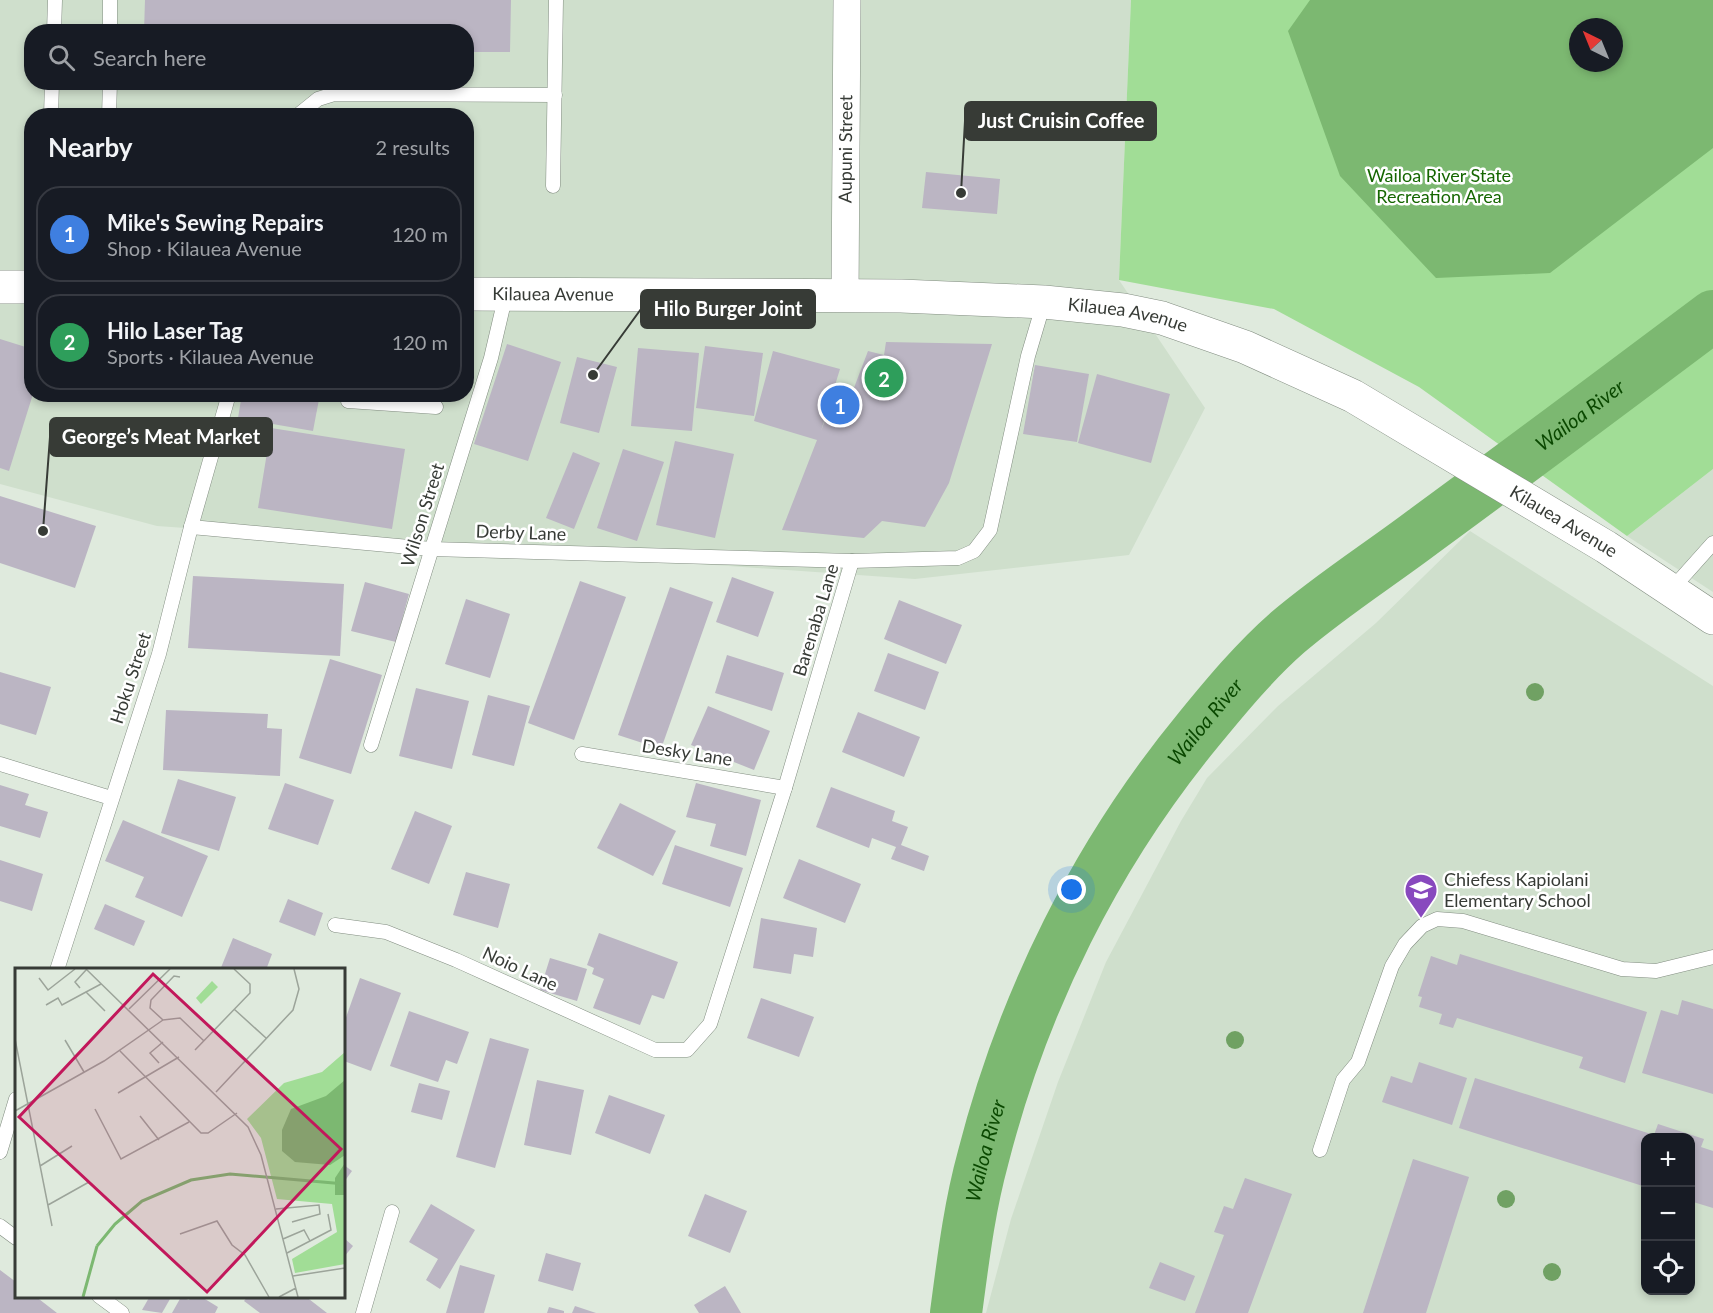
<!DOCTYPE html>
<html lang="en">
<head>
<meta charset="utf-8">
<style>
	:root { --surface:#171b24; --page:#242831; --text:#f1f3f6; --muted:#9ea1a6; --line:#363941; --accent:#8c9099 }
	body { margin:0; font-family:Lato,sans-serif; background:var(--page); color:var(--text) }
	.controls { position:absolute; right:18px; bottom:18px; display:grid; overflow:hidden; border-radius:12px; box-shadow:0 3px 9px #0003 }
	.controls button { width:54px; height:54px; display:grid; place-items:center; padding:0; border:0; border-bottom:2px solid var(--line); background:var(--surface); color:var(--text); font:30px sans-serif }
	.compass { position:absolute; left:1569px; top:18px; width:54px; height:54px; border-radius:50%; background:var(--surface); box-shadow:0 3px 9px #0003; rotate:317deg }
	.you { position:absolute; left:1072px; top:890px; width:21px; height:21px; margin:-15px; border:4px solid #fff; border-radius:50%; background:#1a73e8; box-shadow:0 0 0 9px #1a73e833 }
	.badge { display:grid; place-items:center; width:39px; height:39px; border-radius:50%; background:var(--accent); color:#fff; font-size:20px; font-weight:700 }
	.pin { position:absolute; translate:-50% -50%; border:3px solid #fff; box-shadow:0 2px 6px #0006 }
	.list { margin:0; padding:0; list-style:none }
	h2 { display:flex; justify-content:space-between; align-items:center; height:78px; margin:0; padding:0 24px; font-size:26px }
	h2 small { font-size:20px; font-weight:400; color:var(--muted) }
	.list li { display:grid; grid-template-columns:39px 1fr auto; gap:18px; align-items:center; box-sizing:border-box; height:96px; margin:0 12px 12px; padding:0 12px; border:2px solid var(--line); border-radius:24px }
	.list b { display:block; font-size:22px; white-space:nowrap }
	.list p { margin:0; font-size:20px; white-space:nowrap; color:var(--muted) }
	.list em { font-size:20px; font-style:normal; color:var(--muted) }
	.icon { flex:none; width:33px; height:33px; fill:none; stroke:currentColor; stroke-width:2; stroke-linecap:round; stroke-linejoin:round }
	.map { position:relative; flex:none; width:1713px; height:1313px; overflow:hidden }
	.search { position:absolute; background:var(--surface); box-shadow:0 3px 9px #0003; left:24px; top:24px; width:450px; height:66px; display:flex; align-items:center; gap:15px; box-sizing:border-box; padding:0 21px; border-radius:24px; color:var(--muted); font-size:22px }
	.panel { position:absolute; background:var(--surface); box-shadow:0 3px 9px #0003; left:24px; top:108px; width:450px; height:294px; border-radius:24px }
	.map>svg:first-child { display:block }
</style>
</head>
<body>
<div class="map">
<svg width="1713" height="1313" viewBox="0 0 1713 1313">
	<rect width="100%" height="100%" fill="#dfeadd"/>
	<!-- built -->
	<g fill="#cfdfcc" fill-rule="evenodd">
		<path d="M0,0H1131L1119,280L1205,408L1129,555L915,579L157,526L0,484ZM32,32H466V82H32ZM32,116H466V394H32Z"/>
		<polygon points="1713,469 1713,592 1627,536"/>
		<path d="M1470,531L1713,686V1313H986L1011,1219L1058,1082L1106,962L1181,821L1207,778L1278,706L1376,623ZM1646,1138H1690V1290H1646Z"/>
	</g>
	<!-- green -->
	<path fill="#a1dd96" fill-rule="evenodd" d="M1131,0H1713V469L1627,536L1419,387L1274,309L1119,280ZM1578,27H1614V63H1578Z"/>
	<!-- water -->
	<path fill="#7cb871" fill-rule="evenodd" d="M1310,0H1713V148L1550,273L1436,278L1340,176L1288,31ZM1578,27H1614V63H1578Z"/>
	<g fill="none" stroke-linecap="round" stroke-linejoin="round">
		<!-- river -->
		<path stroke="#7cb871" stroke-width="52" id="s1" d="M956,1313C963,1261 969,1209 983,1158C1023,1001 1096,854 1199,729C1226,696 1255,661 1287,633C1330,596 1379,565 1424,531C1521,460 1617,388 1713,316"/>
	</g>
	<!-- building -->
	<g fill="#bbb5c3">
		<polygon points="145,0 511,0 510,52 466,52 466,32 144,32"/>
		<polygon points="926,172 1000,179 997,214 922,208"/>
		<polygon points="0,339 32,349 33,394 9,471 0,468"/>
		<polygon points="886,342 992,344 949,483 925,527 882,521 864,538 782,530 817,440 754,421 773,351 840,369 821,431 837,388 852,393 868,351 884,355"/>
		<polygon points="507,344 561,362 528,461 474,444"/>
		<polygon points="705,346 763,353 754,416 696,408"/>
		<polygon points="638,348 699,353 692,431 631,426"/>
		<polygon points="577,357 617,367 599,433 560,423"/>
		<polygon points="1035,365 1089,374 1077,442 1023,434"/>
		<polygon points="1097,374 1170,394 1151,463 1078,443"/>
		<polygon points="242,394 320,394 313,431 238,418"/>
		<polygon points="271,428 405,449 392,529 258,508"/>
		<polygon points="675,441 734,454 715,538 656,525"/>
		<polygon points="623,449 664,462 637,541 597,528"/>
		<polygon points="573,452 600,463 574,529 546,518"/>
		<polygon points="0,496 96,526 75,588 0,563"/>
		<polygon points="193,576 344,584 340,656 188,648"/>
		<polygon points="732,577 774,592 758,637 716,622"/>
		<polygon points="580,581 626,597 574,740 528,723"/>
		<polygon points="365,582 409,594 396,642 351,631"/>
		<polygon points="670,587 713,602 661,749 618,735"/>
		<polygon points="466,599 510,614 490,678 445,664"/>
		<polygon points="899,600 962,625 946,664 884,639"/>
		<polygon points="888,653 939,672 925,710 874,691"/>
		<polygon points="727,655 784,673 772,711 715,693"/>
		<polygon points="330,659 382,675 351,774 299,758"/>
		<polygon points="0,672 51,687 36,735 0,724"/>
		<polygon points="416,688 469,701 452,769 399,756"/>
		<polygon points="488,695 530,706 514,766 472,755"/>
		<polygon points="708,706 770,731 754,770 691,745"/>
		<polygon points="166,710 268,714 267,728 282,729 280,776 163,770"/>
		<polygon points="858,712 920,737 904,777 842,752"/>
		<polygon points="178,779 236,797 219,851 161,833"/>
		<polygon points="285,783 334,800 318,845 268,829"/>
		<polygon points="696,783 761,800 746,856 710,846 716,824 686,817"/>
		<polygon points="0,785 29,794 25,805 48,812 40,838 0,826"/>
		<polygon points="831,787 895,811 892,821 908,827 901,845 929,856 924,871 891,859 896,847 872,838 869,848 816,827"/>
		<polygon points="620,803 676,831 653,876 597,848"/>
		<polygon points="415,811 452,826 429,884 391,869"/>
		<polygon points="123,820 208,856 182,917 135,897 144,877 105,861"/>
		<polygon points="675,845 743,868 730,907 662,884"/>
		<polygon points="799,859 861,884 845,923 783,898"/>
		<polygon points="0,860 43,874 32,911 0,901"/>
		<polygon points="466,872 510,884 498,928 453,915"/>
		<polygon points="288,899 323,913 315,936 279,922"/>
		<polygon points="105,904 145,921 134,946 94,929"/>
		<polygon points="761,918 817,928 813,957 794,954 791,974 753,968"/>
		<polygon points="599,933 678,962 664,999 652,995 640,1025 593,1008 604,979 592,974 594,968 587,965"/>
		<polygon points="233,938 272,954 266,970 220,970"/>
		<polygon points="1460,954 1647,1012 1625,1083 1579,1068 1583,1057 1457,1018 1453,1028 1439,1024 1442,1014 1419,1007 1422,997 1418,996 1431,956 1457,965"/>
		<polygon points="550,958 587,969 577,1001 540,990"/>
		<polygon points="360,978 401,993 371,1071 344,1061 344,1023"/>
		<polygon points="761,998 814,1017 799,1057 747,1038"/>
		<polygon points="1682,1000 1713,1009 1713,1094 1642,1073 1661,1010 1678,1015"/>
		<polygon points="409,1011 469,1032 457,1064 446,1060 438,1082 390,1066"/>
		<polygon points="490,1038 529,1049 495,1168 456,1157"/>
		<polygon points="1419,1062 1467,1078 1452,1125 1382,1102 1391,1076 1412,1083"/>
		<polygon points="1475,1078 1654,1135 1658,1124 1704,1139 1701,1147 1713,1151 1713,1208 1690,1201 1690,1138 1646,1138 1646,1187 1459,1128"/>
		<polygon points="537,1080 584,1090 571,1155 524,1145"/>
		<polygon points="419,1083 450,1091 442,1120 411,1112"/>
		<polygon points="609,1095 665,1115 650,1154 595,1133"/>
		<polygon points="1413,1159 1469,1177 1426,1313 1363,1313"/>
		<polygon points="344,1165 352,1171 344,1182"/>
		<polygon points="1245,1178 1292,1194 1248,1313 1195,1313 1224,1235 1214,1232 1224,1206 1233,1209"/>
		<polygon points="705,1194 747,1211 730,1253 688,1236"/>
		<polygon points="431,1204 475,1230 440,1289 426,1280 438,1259 409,1242"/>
		<polygon points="344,1238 353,1246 344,1257"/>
		<polygon points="546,1253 581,1263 573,1291 538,1281"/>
		<polygon points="1160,1262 1195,1276 1185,1301 1149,1288"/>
		<polygon points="460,1265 495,1275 484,1313 446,1313"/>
		<polygon points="0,1270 16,1282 16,1296 35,1296 57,1313 0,1313"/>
		<polygon points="725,1286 741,1313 699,1313 694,1305"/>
		<polygon points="150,1296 170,1299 162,1313 142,1310"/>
		<polygon points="191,1296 200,1296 218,1307 215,1313 172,1313 181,1297 189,1300"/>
		<polygon points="248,1296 305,1296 327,1313 260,1313 244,1301"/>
		<polygon points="575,1306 596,1313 572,1313"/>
		<polygon points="549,1307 564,1311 564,1313 547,1313"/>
	</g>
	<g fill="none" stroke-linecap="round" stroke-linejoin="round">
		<!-- lane casing -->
		<g stroke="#828d81" stroke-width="15">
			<g id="lane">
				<polyline points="54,32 55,0"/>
				<polyline points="110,32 110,0"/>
				<polyline points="51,116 52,82"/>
				<polyline points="109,116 110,82"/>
				<polyline points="297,116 318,99 334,94 555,95"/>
				<polyline points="553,186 556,0"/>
				<polyline points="349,394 348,401 436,407"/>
				<polyline points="191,527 431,549 852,561 958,558 974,551 990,530 1028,356 1044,302"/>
				<polyline points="1671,590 1713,543"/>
				<polyline points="371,745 491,358 506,294"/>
				<polyline points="582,754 785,788"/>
				<polyline points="0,764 111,798"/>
				<polyline points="335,925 386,932 456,960 655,1050 687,1050 710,1024 785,788 852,561"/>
				<polyline points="57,970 159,654 191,527 229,394"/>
				<polyline points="1320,1150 1343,1080 1358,1062 1392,966 1405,944 1422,926 1437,919 1463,921 1622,969 1656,971 1713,957"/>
				<polyline points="0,1152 16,1099"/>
				<polyline points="0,1226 16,1238"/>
				<polyline points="99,1296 122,1313"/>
				<polyline points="363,1313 392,1212"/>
			</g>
		</g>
		<!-- street casing -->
		<g stroke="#828d81" stroke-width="28">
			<g id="street">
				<path id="s2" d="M845,297L847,0"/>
			</g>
		</g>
		<!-- secondary casing -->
		<g stroke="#828d81" stroke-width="34">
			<g id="secondary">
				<polyline points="0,287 32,287"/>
				<path id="s3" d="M466,294L901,296L1044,302L1123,310L1162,318L1245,347L1353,396L1606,547L1713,618"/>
			</g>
		</g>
		<!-- lane -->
		<use href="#lane" stroke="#fff" stroke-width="14"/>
		<!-- street -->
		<use href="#street" stroke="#fff" stroke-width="27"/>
		<!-- secondary -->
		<use href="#secondary" stroke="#fff" stroke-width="33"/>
	</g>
	<!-- trees -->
	<g fill="#70a163">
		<circle cx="1535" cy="692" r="9"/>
		<circle cx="1235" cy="1040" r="9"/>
		<circle cx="1506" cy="1199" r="9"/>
		<circle cx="1552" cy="1272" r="9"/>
	</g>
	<!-- icons -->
	<defs>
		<g id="school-pin" transform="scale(1.725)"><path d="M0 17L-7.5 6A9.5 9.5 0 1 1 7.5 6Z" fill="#8849be" stroke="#fff"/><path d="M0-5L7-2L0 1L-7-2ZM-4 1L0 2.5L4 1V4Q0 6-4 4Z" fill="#fff"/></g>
	</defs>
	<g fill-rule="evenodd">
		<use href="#school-pin" x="1421" y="890"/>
	</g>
	<g text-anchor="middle" stroke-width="5" stroke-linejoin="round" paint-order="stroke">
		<!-- street labels -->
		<g font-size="18" fill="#373b36" stroke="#fff">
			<text dy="6" stroke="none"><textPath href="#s2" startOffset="148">Aupuni Street</textPath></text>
			<text dy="6" stroke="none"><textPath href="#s3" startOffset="87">Kilauea Avenue</textPath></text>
			<text dy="6" stroke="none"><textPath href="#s3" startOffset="663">Kilauea Avenue</textPath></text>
			<text transform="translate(423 515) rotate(-73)" y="6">Wilson Street</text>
			<text dy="6" stroke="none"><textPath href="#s3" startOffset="1149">Kilauea Avenue</textPath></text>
			<text transform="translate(521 533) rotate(2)" y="6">Derby Lane</text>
			<text transform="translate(816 620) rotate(-73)" y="6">Barenaba Lane</text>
			<text transform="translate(131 678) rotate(-72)" y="6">Hoku Street</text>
			<text transform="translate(687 753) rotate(9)" y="6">Desky Lane</text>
			<text transform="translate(520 969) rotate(25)" y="6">Noio Lane</text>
		</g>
		<!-- park labels -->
		<g font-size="18" fill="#156600" stroke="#fff">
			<text x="1439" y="182">Wailoa River State<tspan x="1439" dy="21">Recreation Area</tspan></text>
		</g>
		<!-- poi labels -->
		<g font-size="18" fill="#373b36" stroke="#fff" text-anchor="start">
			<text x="1444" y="886">Chiefess Kapiolani<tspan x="1444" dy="21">Elementary School</tspan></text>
		</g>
		<!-- water labels -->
		<g font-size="20" font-style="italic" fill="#0a4800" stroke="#fff">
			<text dy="7" stroke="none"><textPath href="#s1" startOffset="1137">Wailoa River</textPath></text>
			<text dy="7" stroke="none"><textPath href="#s1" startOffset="651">Wailoa River</textPath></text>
			<text dy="7" stroke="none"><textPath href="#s1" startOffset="165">Wailoa River</textPath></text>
		</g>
	</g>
	<!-- overview -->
	<g transform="translate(15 968)">
		<rect width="330" height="330" fill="#dfeadd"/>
		<path d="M197,13L203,19L186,36L181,30ZM330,84V296L280,305L277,291L322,264L317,236L262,231L246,170L232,151L269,115L307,104Z" fill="#a1dd96"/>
		<path d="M330,112V187L315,197L280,194L267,183V162L276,141L311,128ZM330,195V227H320V210Z" fill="#7cb871"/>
		<path fill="none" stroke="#7cb871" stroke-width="3" d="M82,278L100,256L127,233L176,212L215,206L330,216M68,329L82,278"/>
		<path fill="none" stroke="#9ca49a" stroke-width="1.5" d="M71,1L233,159L246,187L283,329M165,9L159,8L136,32L135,40L148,52L165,50L189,73M24,10L33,22L60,1M86,16L71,24L90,43M65,20L60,14L71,2M31,37L43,30L47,37L71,24M114,41L155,1M219,41L251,70M0,71L37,258M50,72L69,104M180,82L235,25V16L219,1M105,83L186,165H193L222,145M144,95L135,85L148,74M201,124L278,42L284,21L279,1M103,125L164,89M80,141L106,191L174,154M0,143L89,93L148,52M125,148L144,172M25,198L57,178M33,237L74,214M261,241L304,237L305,246L277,254M165,266L202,253L217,277L230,287L254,329M268,271L289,262L295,273M272,285L316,262L313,246M278,308L330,300M264,329L281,320"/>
		<path fill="#c2185b" fill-opacity="0.15" stroke="#c2185b" stroke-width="3" d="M138,6L326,181L192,324L4,149Z"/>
		<rect width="330" height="330" fill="none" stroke="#373b36" stroke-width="3"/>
	</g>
	<!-- callouts -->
	<path fill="none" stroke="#373b36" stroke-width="2" d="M961 193L965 121M593 375L641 309M43 531L50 437"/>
	<g fill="#373b36" stroke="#fff" stroke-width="2">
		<circle cx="961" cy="193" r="6"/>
		<circle cx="593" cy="375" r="6"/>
		<circle cx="43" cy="531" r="6"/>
	</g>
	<g fill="#373b36" stroke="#373b36" stroke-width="2">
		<rect x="965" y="102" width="191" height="38" rx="6"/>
		<rect x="641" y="290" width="174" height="38" rx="6"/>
		<rect x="50" y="418" width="222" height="38" rx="6"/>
	</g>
	<g font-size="20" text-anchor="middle" font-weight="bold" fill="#fff">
		<text x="1061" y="128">Just Cruisin Coffee</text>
		<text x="728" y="316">Hilo Burger Joint</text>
		<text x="161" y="444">George’s Meat Market</text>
	</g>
</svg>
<div class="controls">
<button>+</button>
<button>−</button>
<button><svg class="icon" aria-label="locate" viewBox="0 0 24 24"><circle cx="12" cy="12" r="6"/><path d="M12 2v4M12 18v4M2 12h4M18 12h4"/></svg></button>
</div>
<svg class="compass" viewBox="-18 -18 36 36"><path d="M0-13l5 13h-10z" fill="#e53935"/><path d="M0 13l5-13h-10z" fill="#9ea1a6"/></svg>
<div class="you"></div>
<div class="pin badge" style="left:840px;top:405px;background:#3f7fe0">1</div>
<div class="pin badge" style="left:884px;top:378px;background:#2e9e5b">2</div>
<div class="search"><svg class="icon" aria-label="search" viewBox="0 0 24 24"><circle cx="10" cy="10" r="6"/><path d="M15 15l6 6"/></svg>Search here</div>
<section class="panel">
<h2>Nearby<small>2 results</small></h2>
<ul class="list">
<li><span class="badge" style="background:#3f7fe0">1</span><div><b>Mike's Sewing Repairs</b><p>Shop · Kilauea Avenue</p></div><em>120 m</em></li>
<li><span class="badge" style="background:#2e9e5b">2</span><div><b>Hilo Laser Tag</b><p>Sports · Kilauea Avenue</p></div><em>120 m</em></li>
</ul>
</section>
</div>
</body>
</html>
